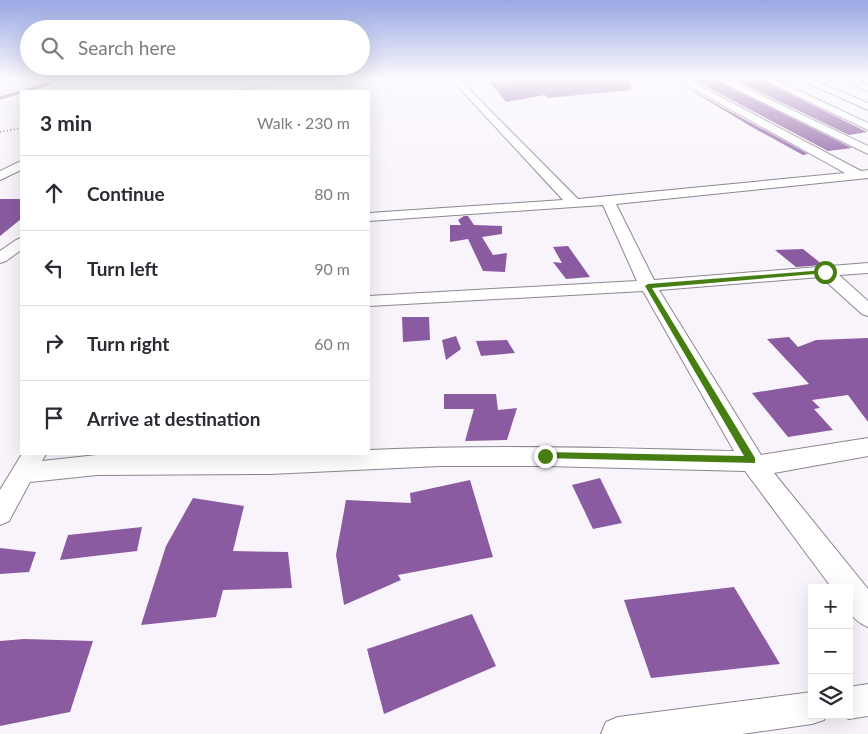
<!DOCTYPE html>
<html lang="en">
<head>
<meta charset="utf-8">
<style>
	:root { --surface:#fff; --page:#f2f2f3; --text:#2b2b33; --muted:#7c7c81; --line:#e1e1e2 }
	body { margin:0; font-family:Lato,sans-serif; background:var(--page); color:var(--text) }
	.controls { position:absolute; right:15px; bottom:15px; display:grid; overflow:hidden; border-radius:0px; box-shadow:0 5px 20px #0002 }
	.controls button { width:45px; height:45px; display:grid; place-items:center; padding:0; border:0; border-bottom:1px solid var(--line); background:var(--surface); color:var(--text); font:25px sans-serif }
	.stop { position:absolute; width:15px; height:15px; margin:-11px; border:4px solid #477e14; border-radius:50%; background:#fff }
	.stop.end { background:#477e14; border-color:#fff; box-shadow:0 1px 5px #0008 }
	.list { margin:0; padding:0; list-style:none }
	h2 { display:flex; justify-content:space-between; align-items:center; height:65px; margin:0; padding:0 20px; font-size:21px }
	h2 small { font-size:16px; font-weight:400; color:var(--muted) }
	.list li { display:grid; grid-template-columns:32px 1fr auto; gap:15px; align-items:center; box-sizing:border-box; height:75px; padding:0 20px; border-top:1px solid var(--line) }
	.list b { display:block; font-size:19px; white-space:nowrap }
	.list em { font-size:16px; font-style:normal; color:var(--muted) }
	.icon { flex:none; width:28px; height:28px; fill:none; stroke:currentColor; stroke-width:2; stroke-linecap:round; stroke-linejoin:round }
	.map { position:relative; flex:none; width:868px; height:734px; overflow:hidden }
	.search { position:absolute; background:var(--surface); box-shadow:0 5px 20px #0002; left:20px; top:20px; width:350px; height:55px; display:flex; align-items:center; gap:12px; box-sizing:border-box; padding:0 18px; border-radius:28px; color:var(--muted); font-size:19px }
	.panel { position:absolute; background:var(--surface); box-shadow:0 5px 20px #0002; left:20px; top:90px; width:350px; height:365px; border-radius:0px }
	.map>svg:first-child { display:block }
</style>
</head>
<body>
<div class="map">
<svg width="868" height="734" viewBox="0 0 868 734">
	<rect width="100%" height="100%" fill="#f9f4fc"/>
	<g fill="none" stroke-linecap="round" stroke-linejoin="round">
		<!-- stream -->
		<g stroke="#906da1" stroke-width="3">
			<polyline points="25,91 62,79"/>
			<polyline points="0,98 21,92"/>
		</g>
	</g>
	<!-- building -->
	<g fill="#8a5ba0">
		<polygon points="544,79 630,79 631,90 548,98 545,95 506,102 490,82"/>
		<polygon points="692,79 713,79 852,148 828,151"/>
		<polygon points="732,79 760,79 867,132 849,135"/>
		<polygon points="682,85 808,154 803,155 750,126"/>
		<polygon points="0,199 21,199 21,219 0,236"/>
		<polygon points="464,216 468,216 474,225 502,226 502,234 482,237 493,255 507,253 505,272 483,271 468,239 450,242 450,225 461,225 458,220"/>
		<polygon points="568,246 590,277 566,279 553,262 562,263 553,247"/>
		<polygon points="803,249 823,265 796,267 775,250"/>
		<polygon points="402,317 429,317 430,340 403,342"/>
		<polygon points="456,336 461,349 446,360 442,340"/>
		<polygon points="789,337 798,347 816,340 868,338 868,422 848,395 812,400 820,408 814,409 833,430 788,437 752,393 809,384 767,339"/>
		<polygon points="507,340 515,353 481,356 476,341"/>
		<polygon points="444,394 496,394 498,410 517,408 507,440 465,441 474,409 444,409"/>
		<polygon points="600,478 622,523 593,529 572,485"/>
		<polygon points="470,480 493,557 398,575 401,580 344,605 336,555 346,500 411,503 410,493"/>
		<polygon points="193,498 244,506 233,551 288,552 292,588 223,590 216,617 141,625 166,546"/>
		<polygon points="142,527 137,551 60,560 68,535"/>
		<polygon points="0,548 36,552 29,572 0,574"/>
		<polygon points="734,587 780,664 651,678 624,600"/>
		<polygon points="472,614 496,666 384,714 367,649"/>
		<polygon points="24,639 93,641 70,712 0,726 0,641"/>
	</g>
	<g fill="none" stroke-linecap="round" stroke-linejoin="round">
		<!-- minor casing -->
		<g stroke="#8c878e" stroke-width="2">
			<g id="minor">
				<path d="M451,79H463L461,81L578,199L845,173L676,79H687L861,171L868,170V178L616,204L654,280L868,263V273L839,275L868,301V316L862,314L821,277L659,290L761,455L868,438V456L774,473L868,589V627C847,618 849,608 849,588H832L745,471L545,466H440L270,474L97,475L30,482L9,521L0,525V490L22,454H46L42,461L97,455L369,454V450C491,444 612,448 734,451L643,291L369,306V296L637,281L603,205L369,221V213L563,200Z"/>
				<polygon points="715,79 727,79 868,146 868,154"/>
				<polygon points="762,79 774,79 868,123 868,130"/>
				<polygon points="799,79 811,79 868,103 868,110"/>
				<polygon points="843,79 855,79 868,85 868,91"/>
				<polygon points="21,161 21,170 0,180 0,171"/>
				<polygon points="21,238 21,250 6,261 0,263 0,251 16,240"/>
				<polygon points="868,684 868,716 849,719 839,715 849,715 849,687"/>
				<polygon points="812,692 812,715 825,715 824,720 812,724 742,734 601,734 606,722 618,717"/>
			</g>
		</g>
		<!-- minor -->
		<use href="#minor" fill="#fff" fill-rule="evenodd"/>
		<!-- rail -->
		<g stroke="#6d6a6f" stroke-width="2" stroke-dasharray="1 2.5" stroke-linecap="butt">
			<polyline points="236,91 306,79"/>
			<polyline points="0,132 21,128"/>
		</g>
	</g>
	<!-- sky -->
	<linearGradient id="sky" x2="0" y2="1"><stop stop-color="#99a7e3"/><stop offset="0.43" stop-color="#fcfafe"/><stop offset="1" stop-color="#fcfafe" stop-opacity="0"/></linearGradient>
	<rect width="868" height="182" fill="url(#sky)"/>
	<!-- route -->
	<polygon fill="#477e14" points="825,270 828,272 827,273 652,288 755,458 755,463 542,458 540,456 545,452 744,456 645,286 648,284"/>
</svg>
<div class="controls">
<button>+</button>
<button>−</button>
<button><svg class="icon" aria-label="layers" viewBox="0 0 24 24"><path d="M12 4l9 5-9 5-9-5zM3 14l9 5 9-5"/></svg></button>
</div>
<div class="stop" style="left:825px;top:272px"></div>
<div class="stop end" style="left:545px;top:456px"></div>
<div class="search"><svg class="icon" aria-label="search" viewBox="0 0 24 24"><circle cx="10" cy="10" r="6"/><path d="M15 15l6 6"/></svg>Search here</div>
<section class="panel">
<h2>3 min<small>Walk · 230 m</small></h2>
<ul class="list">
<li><svg class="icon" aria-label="ahead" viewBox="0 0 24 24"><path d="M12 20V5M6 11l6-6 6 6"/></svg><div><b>Continue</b></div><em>80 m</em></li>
<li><svg class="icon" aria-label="left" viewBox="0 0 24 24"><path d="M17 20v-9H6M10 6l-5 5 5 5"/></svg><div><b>Turn left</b></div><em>90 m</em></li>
<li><svg class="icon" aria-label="right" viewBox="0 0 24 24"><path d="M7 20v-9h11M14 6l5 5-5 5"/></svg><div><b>Turn right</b></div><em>60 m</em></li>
<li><svg class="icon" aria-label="arrive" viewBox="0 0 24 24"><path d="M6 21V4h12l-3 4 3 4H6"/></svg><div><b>Arrive at destination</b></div></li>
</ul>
</section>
</div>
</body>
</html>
